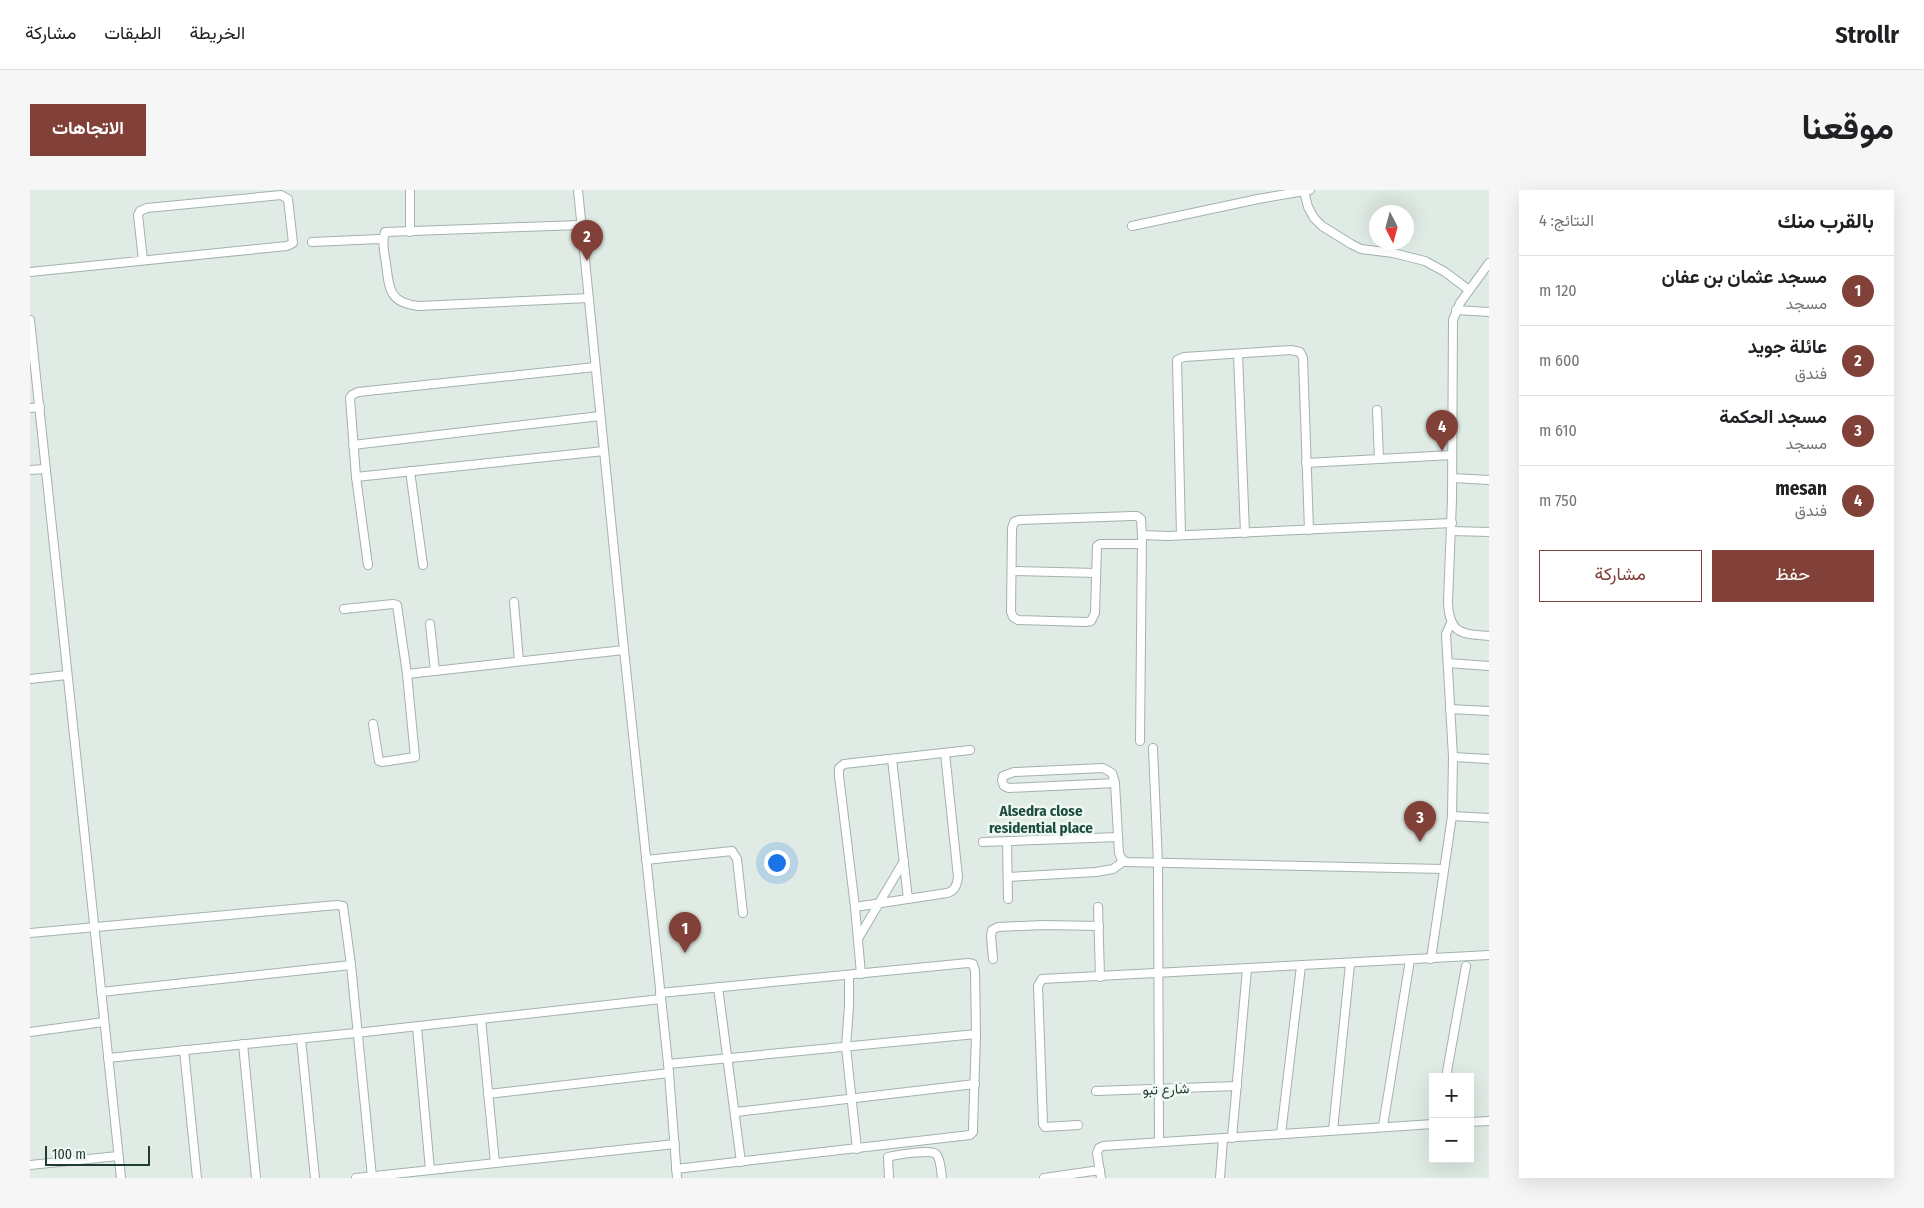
<!DOCTYPE html>
<html lang="ar">
<head>
<meta charset="utf-8">
<style>
	:root { --surface:#fff; --page:#f6f6f6; --text:#202124; --muted:#757577; --line:#e0e0e0; --accent:#814138 }
	body { margin:0; font-family:"Fira Sans Condensed",Vazirmatn,sans-serif; background:var(--page); color:var(--text); direction:rtl }
	.controls { position:absolute; right:15px; bottom:15px; display:grid; overflow:hidden; border-radius:0px; box-shadow:0 5px 20px #0002 }
	.controls button { width:45px; height:45px; display:grid; place-items:center; padding:0; border:0; border-bottom:1px solid var(--line); background:var(--surface); color:var(--text); font:25px sans-serif }
	.compass { position:absolute; left:1339px; top:15px; width:45px; height:45px; border-radius:50%; background:var(--surface); box-shadow:0 5px 20px #0002; rotate:174deg }
	.scale { position:absolute; left:15px; bottom:12px; width:105px; box-sizing:border-box; padding-left:5px; border:2px solid #203c31; border-top:0; font-size:14px; line-height:18px; white-space:nowrap; color:#203c31; -webkit-text-stroke:4px #f0f8f3; paint-order:stroke }
	.you { position:absolute; left:746px; top:672px; width:18px; height:18px; margin:-12px; border:4px solid #fff; border-radius:50%; background:#1a73e8; box-shadow:0 0 0 8px #1a73e833 }
	.badge { display:grid; place-items:center; width:32px; height:32px; border-radius:50%; background:var(--accent); color:#fff; font-size:16px; font-weight:700 }
	.pin { position:absolute; translate:-50% -41px; filter:drop-shadow(0 1px 2px #0008) }
	.pin::after { content:''; position:absolute; top:26px; width:18px; height:15px; background:inherit; clip-path:polygon(0 0,100% 0,50% 100%) }
	.list { margin:0; padding:0; list-style:none }
	h2 { display:flex; justify-content:space-between; align-items:center; height:65px; margin:0; padding:0 20px; font-size:21px }
	h2 small { font-size:16px; font-weight:400; color:var(--muted) }
	.list li { display:grid; grid-template-columns:32px 1fr auto; gap:15px; align-items:center; box-sizing:border-box; height:70px; padding:0 20px; border-top:1px solid var(--line) }
	.list b { display:block; font-size:19px; white-space:nowrap }
	.list p { margin:0; font-size:16px; white-space:nowrap; color:var(--muted) }
	.list em { font-size:16px; font-style:normal; color:var(--muted) }
	.actions { display:flex; gap:10px; padding:15px 20px }
	.actions a { flex:1; padding:11px 0; border:1px solid var(--accent); border-radius:0px; text-align:center; font-size:18px; color:var(--accent) }
	.actions .main { background:var(--accent); color:#fff }
	.map { position:relative; flex:none; width:1459px; height:988px; overflow:hidden; direction:ltr; border-radius:0px }
	header { display:flex; align-items:center; gap:30px; box-sizing:border-box; height:70px; padding:0 25px; background:var(--surface); border-bottom:1px solid var(--line) }
	header strong { font-size:24px }
	nav { display:flex; gap:28px; margin-inline-start:auto; font-size:18px }
	.intro { display:flex; align-items:center; justify-content:space-between; box-sizing:border-box; height:120px; padding:0 30px }
	h1 { margin:0; font-size:35px }
	.button { padding:12px 22px; border-radius:0px; background:var(--accent); color:#fff; font-size:18px; font-weight:700 }
	main { display:flex; gap:30px; padding:0 30px }
	aside { flex:1; background:var(--surface); border-radius:0px; box-shadow:0 5px 20px #0002 }
	.map>svg:first-child { display:block }
</style>
</head>
<body>
<header>
<strong>Strollr</strong>
<nav><a>الخريطة</a><a>الطبقات</a><a>مشاركة</a></nav>
</header>
<div class="intro"><h1>موقعنا</h1><a class="button">الاتجاهات</a></div>
<main>
<aside>
<h2>بالقرب منك<small>النتائج: 4</small></h2>
<ul class="list">
<li><span class="badge">1</span><div><b>مسجد عثمان بن عفان</b><p>مسجد</p></div><em>120 m</em></li>
<li><span class="badge">2</span><div><b>عائلة جويد</b><p>فندق</p></div><em>600 m</em></li>
<li><span class="badge">3</span><div><b>مسجد الحكمة</b><p>مسجد</p></div><em>610 m</em></li>
<li><span class="badge">4</span><div><b>mesan</b><p>فندق</p></div><em>750 m</em></li>
</ul>
<div class="actions"><a class="main">حفظ</a><a>مشاركة</a></div>
</aside>
<div class="map">
<svg width="1459" height="988" viewBox="0 0 1459 988">
	<rect width="100%" height="100%" fill="#dfebe4"/>
	<g fill="none" stroke-linecap="round" stroke-linejoin="round">
		<!-- minor casing -->
		<g stroke="#a2b3ab" stroke-width="10">
			<g id="minor">
				<polyline points="548,0 594,460 639,883 647,988"/>
				<polyline points="1274,1 1278,17 1284,28 1292,36 1321,54 1331,59 1363,63 1395,71 1415,82 1439,100"/>
				<path d="M551,35L355,42C352,52 354,62 356,73C359,99 359,113 389,116L559,108"/>
				<polyline points="1102,36 1228,9 1280,0"/>
				<polyline points="380,42 380,0"/>
				<polyline points="282,52 349,49 352,50"/>
				<path d="M1459,73L1430,113L1423,130L1422,309L1418,412C1419,444 1432,444 1459,446"/>
				<polyline points="0,82 257,56 263,53 258,9 251,5 117,18 110,21 108,25 113,70"/>
				<polyline points="1426,120 1459,122"/>
				<polyline points="0,130 91,988"/>
				<polyline points="1208,164 1215,343"/>
				<polyline points="565,177 328,202 322,205 320,208 326,287 574,261"/>
				<polyline points="0,218 10,217"/>
				<polyline points="1347,220 1349,269"/>
				<polyline points="323,255 570,226"/>
				<polyline points="1276,273 1422,265"/>
				<polyline points="0,280 16,279"/>
				<polyline points="380,281 393,375"/>
				<polyline points="326,287 338,375"/>
				<polyline points="1423,288 1459,290"/>
				<polyline points="1421,341 1459,342"/>
				<polyline points="1112,345 1138,346 1422,333"/>
				<polyline points="1151,345 1147,170 1154,167 1261,160 1270,162 1273,168 1279,340"/>
				<polyline points="982,381 1066,383"/>
				<polyline points="484,412 489,471"/>
				<polyline points="314,419 363,414 367,415 377,484 385,567 352,572 349,571 343,534"/>
				<polyline points="400,434 405,481"/>
				<polyline points="1418,473 1459,476"/>
				<polyline points="377,484 594,460"/>
				<polyline points="0,489 37,485"/>
				<polyline points="1420,519 1459,521"/>
				<polyline points="1110,551 1112,345 1111,329 1107,326 1102,326 989,330 984,332 982,338 981,422 983,427 988,430 1056,432 1061,431 1065,423 1067,356 1070,354 1112,354"/>
				<polyline points="1123,558 1128,673 1129,952"/>
				<polyline points="1423,567 1459,569"/>
				<polyline points="862,569 878,709"/>
				<polyline points="1085,593 979,598 974,596 972,591 973,586 984,582 1073,578 1082,583 1085,593 1089,663 1091,668 1096,672 1413,679"/>
				<polyline points="1422,626 1459,628"/>
				<polyline points="977,651 978,709"/>
				<polyline points="953,652 1088,647"/>
				<polyline points="616,670 702,661 707,669 713,723"/>
				<polyline points="978,687 1066,682 1083,679 1094,671"/>
				<path d="M825,717L917,703C925,701 927,695 928,687L915,563"/>
				<polyline points="1068,717 1070,787"/>
				<polyline points="0,743 307,715 313,716 321,775 342,987"/>
				<polyline points="829,747 874,671"/>
				<polyline points="963,769 961,746 962,740 968,737 1013,735 1069,736"/>
				<polyline points="1401,769 1422,626 1423,567 1416,444 1420,435 1423,436"/>
				<polyline points="831,784 825,717 809,586 809,578 814,574 940,560"/>
				<polyline points="819,785 819,816 816,857 827,959"/>
				<polyline points="688,797 711,972"/>
				<polyline points="71,802 321,775"/>
				<polyline points="630,803 938,773 943,774 945,781 946,844 943,937 943,942 940,945 646,979"/>
				<polyline points="451,829 465,973"/>
				<polyline points="387,837 400,980"/>
				<polyline points="0,842 74,832"/>
				<polyline points="271,849 285,988"/>
				<polyline points="213,854 226,988"/>
				<polyline points="154,860 167,988"/>
				<polyline points="78,868 326,843 631,809"/>
				<polyline points="638,874 946,844"/>
				<polyline points="1416,887 1436,776"/>
				<polyline points="1066,901 1207,896"/>
				<polyline points="458,904 639,883"/>
				<polyline points="706,922 945,894"/>
				<polyline points="1440,932 1459,931"/>
				<polyline points="1048,935 1015,937 1013,934 1008,796 1012,789 1459,765"/>
				<polyline points="1353,936 1380,770"/>
				<polyline points="1303,940 1320,774"/>
				<polyline points="1251,944 1271,776"/>
				<polyline points="1202,948 1217,779"/>
				<polyline points="0,975 88,966"/>
				<polyline points="326,988 645,954"/>
				<path d="M859,988L858,967C866,965 900,959 906,964C911,969 911,982 912,988"/>
				<polyline points="1014,988 1070,980"/>
				<polyline points="1071,988 1067,963 1069,958 1073,956 1403,934"/>
				<polyline points="1190,988 1193,949"/>
			</g>
		</g>
		<!-- minor -->
		<use href="#minor" stroke="#fff" stroke-width="8"/>
	</g>
	<g text-anchor="middle" stroke-width="5" stroke-linejoin="round" paint-order="stroke">
		<!-- street labels -->
		<g font-size="14" fill="#203c31" stroke="#f0f8f3">
			<text transform="translate(1136 899) rotate(-2)" y="5">شارع تبو</text>
		</g>
		<!-- neighbourhood labels -->
		<g font-size="15" font-weight="bold" fill="#1b4e3c" stroke="#f0f8f3">
			<text x="1011" y="626">Alsedra close<tspan x="1011" dy="17">residential place</tspan></text>
		</g>
	</g>
</svg>
<div class="controls">
<button>+</button>
<button>−</button>
</div>
<svg class="compass" viewBox="-18 -18 36 36"><path d="M0-13l5 13h-10z" fill="#e53935"/><path d="M0 13l5-13h-10z" fill="#757577"/></svg>
<div class="scale">100 m</div>
<div class="you"></div>
<div class="pin badge" style="left:655px;top:763px">1</div>
<div class="pin badge" style="left:557px;top:71px">2</div>
<div class="pin badge" style="left:1390px;top:652px">3</div>
<div class="pin badge" style="left:1412px;top:261px">4</div>
</div>
</main>
</body>
</html>
